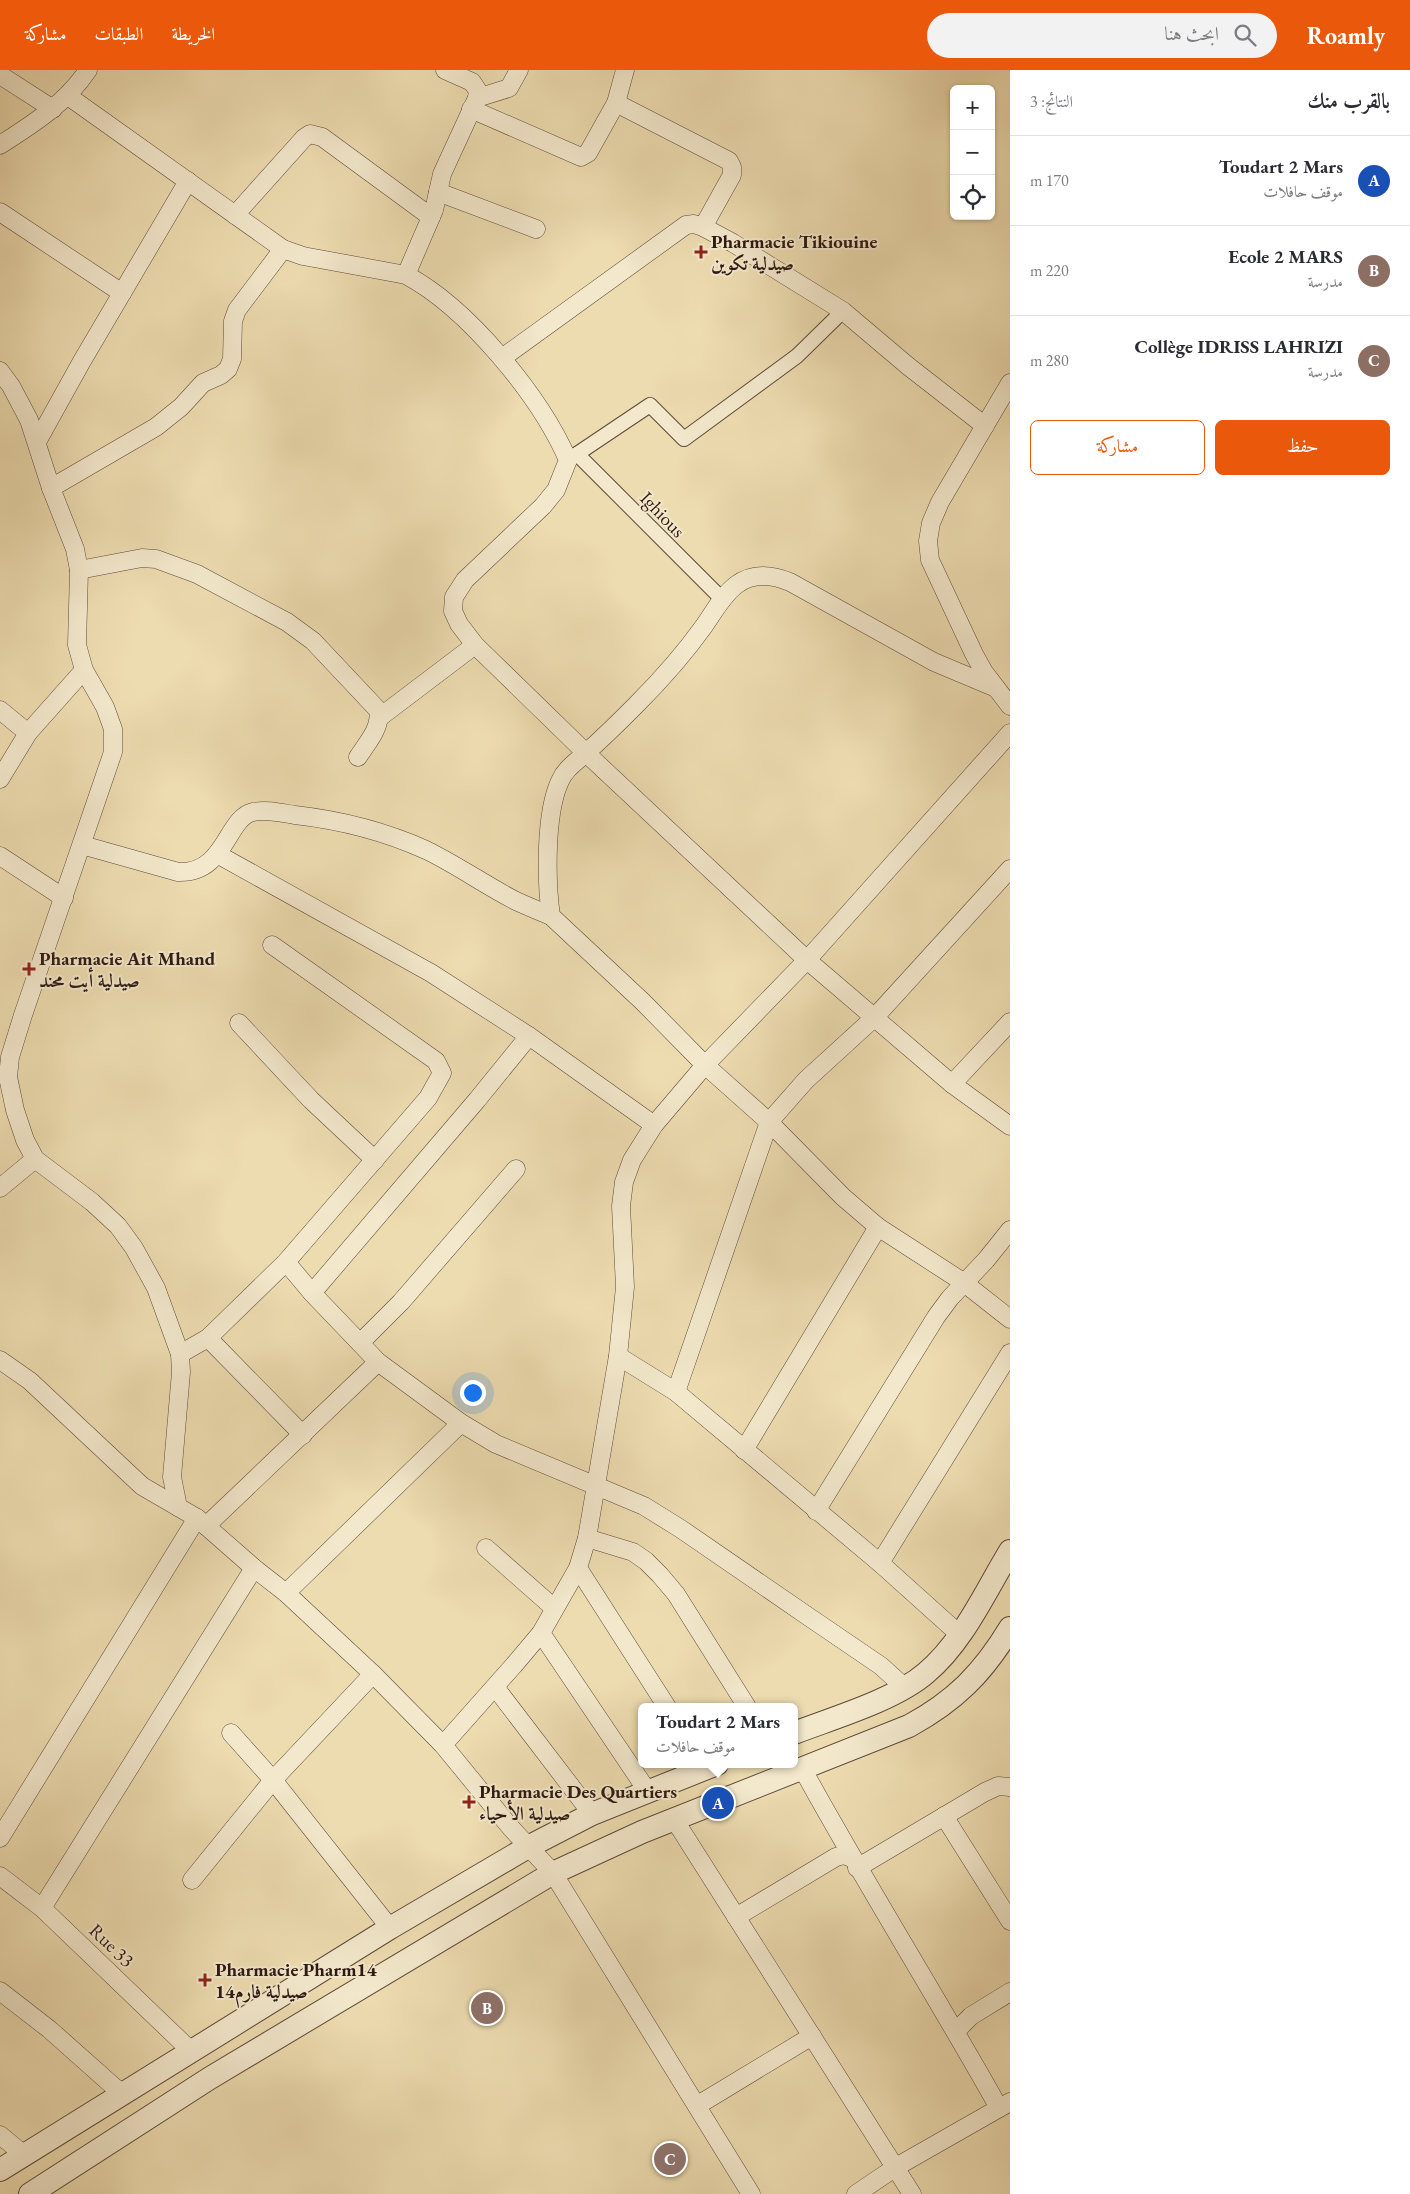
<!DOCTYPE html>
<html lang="ar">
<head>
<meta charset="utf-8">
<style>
	:root { --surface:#fff; --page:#f2f2f3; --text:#2b2b33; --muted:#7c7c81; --line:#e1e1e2; --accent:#ea580c }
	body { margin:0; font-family:"EB Garamond",Amiri,serif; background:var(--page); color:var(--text); direction:rtl }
	.controls { position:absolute; right:15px; top:15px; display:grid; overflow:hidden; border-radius:8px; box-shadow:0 1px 4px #0004 }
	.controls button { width:45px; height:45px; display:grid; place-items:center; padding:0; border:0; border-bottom:1px solid var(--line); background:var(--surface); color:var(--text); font:25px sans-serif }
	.you { position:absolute; left:472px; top:1322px; width:18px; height:18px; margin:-12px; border:4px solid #fff; border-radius:50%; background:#1a73e8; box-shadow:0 0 0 8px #1a73e833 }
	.badge { display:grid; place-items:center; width:32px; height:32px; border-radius:50%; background:var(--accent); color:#fff; font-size:16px; font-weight:700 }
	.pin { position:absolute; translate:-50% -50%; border:2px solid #fff; box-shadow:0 1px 5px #0006 }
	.popup { position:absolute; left:638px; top:1633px; width:160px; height:65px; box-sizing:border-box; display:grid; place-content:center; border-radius:8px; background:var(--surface); filter:drop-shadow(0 1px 4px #0005); font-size:16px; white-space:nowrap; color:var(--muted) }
	.popup b { font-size:19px; color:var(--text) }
	.popup::after { content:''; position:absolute; left:50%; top:100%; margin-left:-10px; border:10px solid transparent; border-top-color:var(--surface) }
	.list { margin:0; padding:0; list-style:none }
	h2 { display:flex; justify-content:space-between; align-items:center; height:65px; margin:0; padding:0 20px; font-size:21px }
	h2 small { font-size:16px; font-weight:400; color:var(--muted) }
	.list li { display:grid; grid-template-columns:32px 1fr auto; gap:15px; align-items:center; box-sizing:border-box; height:90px; padding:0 20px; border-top:1px solid var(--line) }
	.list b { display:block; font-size:19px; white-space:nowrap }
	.list p { margin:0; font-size:16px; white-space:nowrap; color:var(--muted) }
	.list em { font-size:16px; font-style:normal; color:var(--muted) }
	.actions { display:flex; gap:10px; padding:15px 20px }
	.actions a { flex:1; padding:11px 0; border:1px solid var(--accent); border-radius:8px; text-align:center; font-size:18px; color:var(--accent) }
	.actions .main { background:var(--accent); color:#fff }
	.icon { flex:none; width:28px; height:28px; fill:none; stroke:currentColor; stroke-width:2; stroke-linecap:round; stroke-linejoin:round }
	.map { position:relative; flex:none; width:1010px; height:2124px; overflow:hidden; direction:ltr }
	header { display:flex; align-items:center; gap:30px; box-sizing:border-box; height:70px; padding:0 25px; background:var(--accent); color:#fff }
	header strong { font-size:24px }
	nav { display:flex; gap:28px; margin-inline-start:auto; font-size:18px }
	.search { width:350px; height:45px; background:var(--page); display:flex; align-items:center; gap:12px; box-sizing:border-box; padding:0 18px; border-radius:28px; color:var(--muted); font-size:19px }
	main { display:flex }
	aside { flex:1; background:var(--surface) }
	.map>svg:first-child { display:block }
</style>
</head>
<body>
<header>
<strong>Roamly</strong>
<div class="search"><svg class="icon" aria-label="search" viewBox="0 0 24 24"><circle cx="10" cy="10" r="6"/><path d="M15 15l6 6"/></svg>ابحث هنا</div>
<nav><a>الخريطة</a><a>الطبقات</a><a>مشاركة</a></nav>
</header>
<main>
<aside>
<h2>بالقرب منك<small>النتائج: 3</small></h2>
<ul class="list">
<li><span class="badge" style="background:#1a4fb4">A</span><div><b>Toudart 2 Mars</b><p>موقف حافلات</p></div><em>170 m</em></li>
<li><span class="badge" style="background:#8d6e63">B</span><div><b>Ecole 2 MARS</b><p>مدرسة</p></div><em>220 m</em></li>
<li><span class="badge" style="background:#8d6e63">C</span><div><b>Collège IDRISS LAHRIZI</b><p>مدرسة</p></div><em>280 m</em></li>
</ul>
<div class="actions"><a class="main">حفظ</a><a>مشاركة</a></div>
</aside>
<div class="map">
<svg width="1010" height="2124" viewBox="0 0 1010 2124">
	<rect width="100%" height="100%" fill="#eddcb0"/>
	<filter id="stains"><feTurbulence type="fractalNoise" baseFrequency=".004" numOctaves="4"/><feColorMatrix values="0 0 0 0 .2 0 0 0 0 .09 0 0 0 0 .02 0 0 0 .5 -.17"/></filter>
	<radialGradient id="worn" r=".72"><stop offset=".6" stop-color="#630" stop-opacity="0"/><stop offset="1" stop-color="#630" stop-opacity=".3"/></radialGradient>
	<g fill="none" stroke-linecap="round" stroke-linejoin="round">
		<!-- pedestrian casing -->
		<g stroke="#5e4a3a" stroke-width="16">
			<g id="pedestrian">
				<polyline points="577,384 722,529"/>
				<polyline points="568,390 650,335 684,369 797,286 843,241"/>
			</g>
		</g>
		<!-- minor casing -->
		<g stroke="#5e4a3a" stroke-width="19">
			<g id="minor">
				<polyline points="0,5 53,39"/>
				<path d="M68,26L283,179L303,186L406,205C468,238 540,326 568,390L556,420L543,436L465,510L454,527L453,541L459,554L475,575L586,683L807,890L952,1014L1010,952"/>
				<polyline points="477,28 509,18 519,0"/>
				<polyline points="616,33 729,91 732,97 732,105 703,157"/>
				<polyline points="471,39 581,87 588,83 616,33 625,0"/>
				<path d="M0,75C33,54 66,33 88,0"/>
				<polyline points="438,122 536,159"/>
				<polyline points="0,142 122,223"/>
				<polyline points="235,145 304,68 310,64 322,67 431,147"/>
				<polyline points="406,205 434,140 442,104 477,28 478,21 472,12 445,0"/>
				<polyline points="502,288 686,155 694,154 703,157 733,173 843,241 908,296 985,356"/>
				<polyline points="0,301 11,316 29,350 51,418 75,479 79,500 77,575 84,600 105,637 113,659 113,682 23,945 10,987 8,1007 15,1040 25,1070 35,1089 92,1132 118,1156 134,1178 156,1218 180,1284 181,1302 172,1407 178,1437 197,1448 254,1498 286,1523 373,1604 443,1675 511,1758 553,1803 751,2124"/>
				<polyline points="1010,313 940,432 931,453 928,471 930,490 974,584 984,602 1010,636"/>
				<polyline points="37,372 82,291 188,111"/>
				<polyline points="51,418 156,357 181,337 203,313 221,305 228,299 232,289 233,251 237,240 283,179"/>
				<path d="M79,500L142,488L156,489L197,504L287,552L313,571L378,640C382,657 367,673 358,687"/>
				<path d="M996,618L934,592L790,512C773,505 753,502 736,515C722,526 714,542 704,556C684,584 659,612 635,636C619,652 604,667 588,681C578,691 566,697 560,711C545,743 546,810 551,846L643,932L705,995L769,1052L843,1127L878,1157L963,1212L1010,1249"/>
				<polyline points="0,640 28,663"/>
				<polyline points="380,647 475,575"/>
				<polyline points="0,709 28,663 84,600"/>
				<path d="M82,775L178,802C226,804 226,748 253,742C266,739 282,743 295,745C339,750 386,762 426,780C457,795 485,815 516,831C527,836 539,841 551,846"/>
				<polyline points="217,784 431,903 529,966 654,1055"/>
				<polyline points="0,786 64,828"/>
				<polyline points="239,953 311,1030 375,1090"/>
				<polyline points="952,1014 1010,1056"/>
				<polyline points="0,1118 35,1089"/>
				<polyline points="286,1192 312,1223 378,1292 461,1353 496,1374 644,1436 681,1459 809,1547 881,1596 904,1617"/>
				<polyline points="312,1223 477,1030 529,966"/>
				<polyline points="208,1268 303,1365"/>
				<polyline points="360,1273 401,1232 516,1099"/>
				<polyline points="180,1284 208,1268 286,1192 428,1028 442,1003 436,991 272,875"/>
				<polyline points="618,1286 676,1322 880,1493 959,1564"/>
				<polyline points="0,1290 30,1311 142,1416 178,1437"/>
				<polyline points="676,1322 769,1052 806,1010 875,947 1010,799"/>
				<polyline points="744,1380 878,1157"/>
				<polyline points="816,1441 936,1247 950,1228 986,1190 1010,1160"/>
				<polyline points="206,1456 378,1292"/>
				<polyline points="587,1468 633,1482 646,1491 660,1505 676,1524 747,1637"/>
				<polyline points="486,1478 554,1538"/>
				<polyline points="880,1493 1010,1283"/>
				<polyline points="578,1498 667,1637"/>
				<polyline points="286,1523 461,1353"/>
				<polyline points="541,1563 648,1722"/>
				<polyline points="495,1617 592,1744"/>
				<polyline points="231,1663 273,1710 390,1858"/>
				<polyline points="443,1675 514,1595 541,1563 578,1498 587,1468 618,1286 625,1217 621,1136 624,1112 632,1090 654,1055 705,995 807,890 1010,663"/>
				<path d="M802,1698C865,1813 935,1924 999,2038"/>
				<polyline points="944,1746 1010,1851"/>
				<polyline points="674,1749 912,2124"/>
				<polyline points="0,1768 197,1448"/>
				<polyline points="857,1798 985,1722 998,1716 1010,1717"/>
				<polyline points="0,1806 42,1838 190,1980"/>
				<polyline points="192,1810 273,1710 373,1604"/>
				<polyline points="42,1838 254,1498"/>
				<polyline points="736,1847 836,1787 844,1785 852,1788"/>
				<polyline points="0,1921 49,1959 121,2023"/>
				<polyline points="956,1961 971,1946 1010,1922"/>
				<polyline points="698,2035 812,1966"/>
				<polyline points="0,2065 23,2084"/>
				<polyline points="856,2124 896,2097 1010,2032"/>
			</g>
		</g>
		<!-- tertiary casing -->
		<g stroke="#5e4a3a" stroke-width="24">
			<g id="tertiary">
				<path d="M794,1663C833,1648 895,1630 926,1603C963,1572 985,1522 1010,1481"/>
				<polyline points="0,2100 390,1858 528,1777 592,1744 717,1694"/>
				<path d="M30,2124L210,2008L553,1803L642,1762L909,1656C955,1631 983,1603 1010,1558"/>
			</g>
		</g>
		<!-- pedestrian -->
		<use href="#pedestrian" stroke="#f3e8cc" stroke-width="14"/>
		<!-- minor -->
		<use href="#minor" stroke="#f3e8cc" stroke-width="18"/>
		<!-- tertiary -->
		<use href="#tertiary" stroke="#f3e8cc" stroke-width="22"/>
	</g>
	<!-- markers -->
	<g fill="#8f2418" stroke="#f3e8cc" stroke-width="2">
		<path d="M698.5 174.5h5v5h5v5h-5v5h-5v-5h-5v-5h5z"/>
		<path d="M26.5 891.5h5v5h5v5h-5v5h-5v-5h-5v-5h5z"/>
		<path d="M466.5 1724.5h5v5h5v5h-5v5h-5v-5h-5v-5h5z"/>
		<path d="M202.5 1902.5h5v5h5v5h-5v5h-5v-5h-5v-5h5z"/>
	</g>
	<g text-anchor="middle" stroke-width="4" stroke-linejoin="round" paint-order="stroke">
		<!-- poi labels -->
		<g font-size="19" font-weight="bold" fill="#2e1912" stroke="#f3e8cc" text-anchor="start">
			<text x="711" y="178">Pharmacie Tikiouine<tspan x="711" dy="22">صيدلية تكوين</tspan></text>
			<text x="39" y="895">Pharmacie Ait Mhand<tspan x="39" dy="22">صيدلية أيت محند</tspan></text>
			<text x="479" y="1728">Pharmacie Des Quartiers<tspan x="479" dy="22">صيدلية الأحياء</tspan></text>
			<text x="215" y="1906">Pharmacie Pharm14<tspan x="215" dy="22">صيدلية فارم14</tspan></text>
		</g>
		<!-- street labels -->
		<g font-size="19" fill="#2e1912" stroke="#f3e8cc">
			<text transform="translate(663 444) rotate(46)" y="7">Ighious</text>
			<text transform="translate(112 1875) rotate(44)" y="7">Rue 33</text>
		</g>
	</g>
	<rect width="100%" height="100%" filter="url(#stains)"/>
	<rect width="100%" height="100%" fill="url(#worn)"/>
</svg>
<div class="controls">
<button>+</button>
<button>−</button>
<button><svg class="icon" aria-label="locate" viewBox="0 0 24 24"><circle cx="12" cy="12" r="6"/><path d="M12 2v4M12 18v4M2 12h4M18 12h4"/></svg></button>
</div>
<div class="you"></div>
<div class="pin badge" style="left:718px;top:1733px;background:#1a4fb4">A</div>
<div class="popup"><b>Toudart 2 Mars</b>موقف حافلات</div>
<div class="pin badge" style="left:487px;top:1938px;background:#8d6e63">B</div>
<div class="pin badge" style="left:670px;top:2089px;background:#8d6e63">C</div>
</div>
</main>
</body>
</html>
